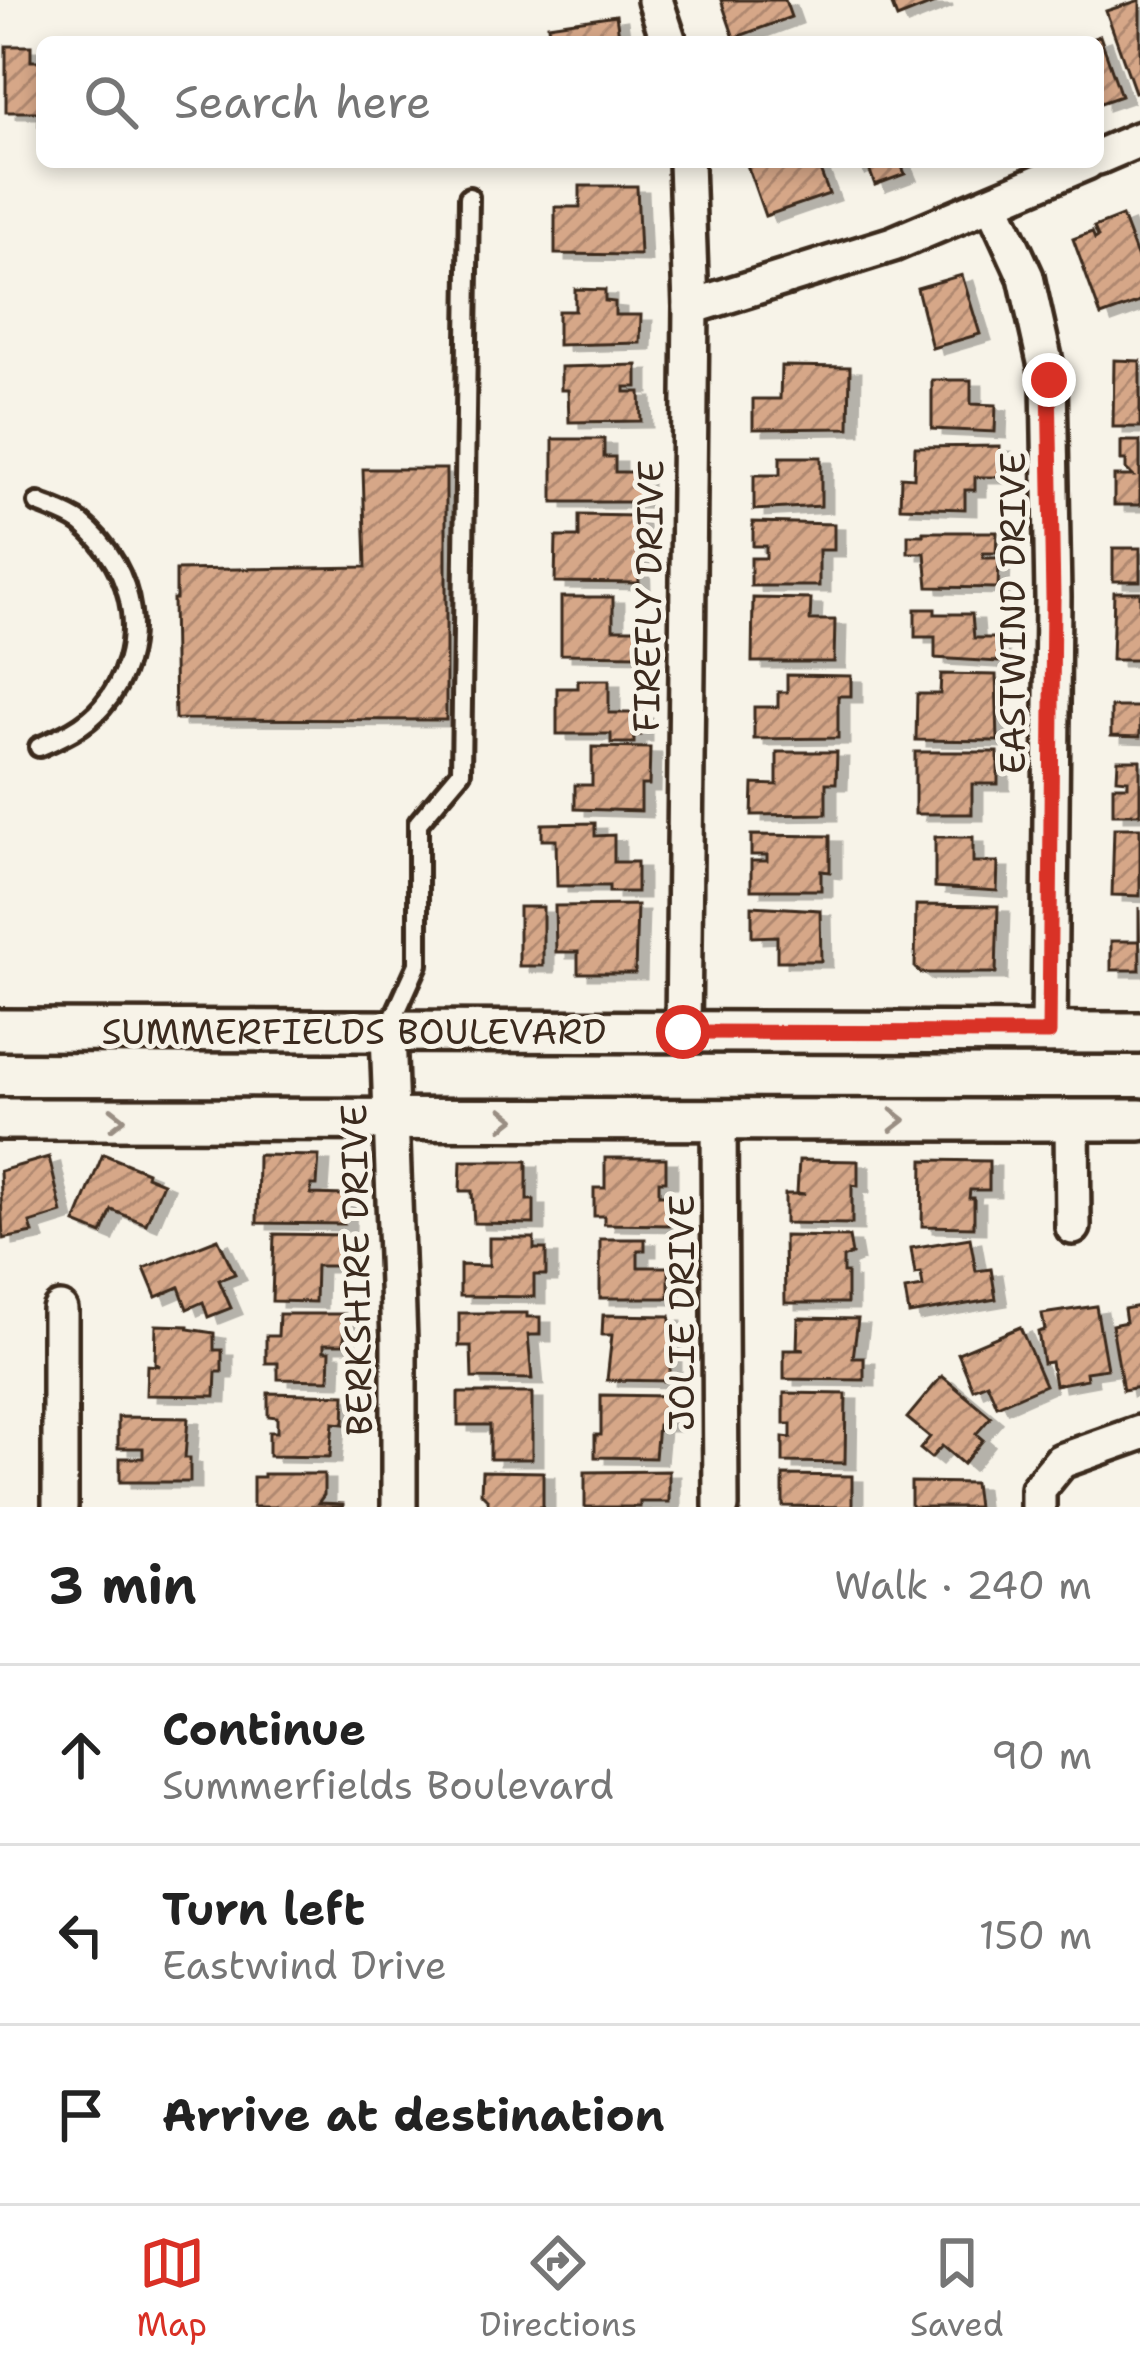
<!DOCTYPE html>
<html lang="en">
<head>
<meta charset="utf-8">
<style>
	:root { --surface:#fff; --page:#f6f6f6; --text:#222; --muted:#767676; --line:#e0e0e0; --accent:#d93025 }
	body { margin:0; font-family:"Shantell Sans",sans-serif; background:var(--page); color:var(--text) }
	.stop { position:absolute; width:36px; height:36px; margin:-27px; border:9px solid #d93025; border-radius:50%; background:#fff }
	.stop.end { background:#d93025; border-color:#fff; box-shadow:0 3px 12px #0008 }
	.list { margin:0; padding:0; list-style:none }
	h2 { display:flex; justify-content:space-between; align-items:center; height:156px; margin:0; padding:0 48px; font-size:51px }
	h2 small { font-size:39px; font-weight:400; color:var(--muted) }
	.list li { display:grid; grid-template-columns:78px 1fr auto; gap:36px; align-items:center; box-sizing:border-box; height:180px; padding:0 48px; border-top:3px solid var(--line) }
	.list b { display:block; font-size:45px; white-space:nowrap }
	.list p { margin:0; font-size:39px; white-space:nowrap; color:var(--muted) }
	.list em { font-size:39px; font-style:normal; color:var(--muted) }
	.icon { flex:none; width:66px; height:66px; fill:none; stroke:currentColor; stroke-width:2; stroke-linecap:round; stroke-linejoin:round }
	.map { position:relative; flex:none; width:1140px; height:1507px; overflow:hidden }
	.search { position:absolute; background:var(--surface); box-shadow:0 6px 18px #0003; left:36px; right:36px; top:36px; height:132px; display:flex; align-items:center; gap:30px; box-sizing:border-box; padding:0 42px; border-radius:18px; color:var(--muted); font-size:45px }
	.sheet { height:696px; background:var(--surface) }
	nav { display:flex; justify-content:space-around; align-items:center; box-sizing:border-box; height:168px; border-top:3px solid var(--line); background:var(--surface); font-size:33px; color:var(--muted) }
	nav a { display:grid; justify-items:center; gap:6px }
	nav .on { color:var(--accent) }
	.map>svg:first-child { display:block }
</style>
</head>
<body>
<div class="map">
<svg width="1140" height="1507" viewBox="0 0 1140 1507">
	<defs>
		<pattern id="building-hatch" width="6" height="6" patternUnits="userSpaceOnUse" patternTransform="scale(3)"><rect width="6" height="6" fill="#d6a788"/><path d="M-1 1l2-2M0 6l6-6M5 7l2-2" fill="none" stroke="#af886f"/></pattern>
		<filter id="shadow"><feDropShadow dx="11" dy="6" stdDeviation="0" flood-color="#0004"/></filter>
	</defs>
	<rect width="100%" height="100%" fill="#f7f3e8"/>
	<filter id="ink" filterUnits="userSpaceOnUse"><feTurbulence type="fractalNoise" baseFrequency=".00833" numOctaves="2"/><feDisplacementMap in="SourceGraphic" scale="24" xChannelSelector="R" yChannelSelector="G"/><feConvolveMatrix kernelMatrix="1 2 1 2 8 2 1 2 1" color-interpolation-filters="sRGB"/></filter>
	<g filter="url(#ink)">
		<!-- building -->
		<g fill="url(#building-hatch)" stroke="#3b2a1e" stroke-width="3" filter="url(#shadow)">
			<polygon points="721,0 785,0 791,17 734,38"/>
			<polygon points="890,0 942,0 897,18"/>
			<polygon points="1140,0 1140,91 1135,92 1106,11"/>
			<polygon points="616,15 620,42 550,42 548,25"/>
			<polygon points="1100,36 1121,96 1098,104 1098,42 1082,42"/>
			<polygon points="6,46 31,46 31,61 42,61 42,126 39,126 39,112 6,112"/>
			<polygon points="746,162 817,162 829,194 765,216"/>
			<polygon points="852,162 900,162 905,174 875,185 867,163 854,168"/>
			<polygon points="580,186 637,186 640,255 555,254 555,207 580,207"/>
			<polygon points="1122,216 1140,264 1140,302 1101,316 1073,239 1092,232 1095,239 1098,237 1094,227"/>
			<polygon points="962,275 980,334 932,348 917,288"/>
			<polygon points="575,289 605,290 605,301 615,302 615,315 641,315 640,343 558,345 558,311 575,311"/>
			<polygon points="1114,360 1140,361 1140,427 1113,427"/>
			<polygon points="637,365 637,387 625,387 625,392 640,392 641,421 569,422 568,390 561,390 561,367"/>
			<polygon points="781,366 850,367 849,428 753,429 753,399 780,399"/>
			<polygon points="932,380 971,380 971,404 996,405 995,432 932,429"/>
			<polygon points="553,439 604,439 604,457 615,457 615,472 641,472 641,502 553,502"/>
			<polygon points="1121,441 1140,441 1140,505 1114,505 1114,476 1133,476 1126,469 1126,460 1121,460"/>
			<polygon points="1000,446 999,477 975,477 975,490 965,490 965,509 900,507 901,477 914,478 915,447"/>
			<polygon points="780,457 821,457 821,506 754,510 754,475 780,475"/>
			<polygon points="363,469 446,469 446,720 175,719 173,599 176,599 176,570 366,567"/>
			<polygon points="579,515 637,516 639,583 555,582 556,537 579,537"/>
			<polygon points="753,522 834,524 834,550 819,550 819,586 751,586 751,558 766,558 766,546 753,546"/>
			<polygon points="923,532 997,532 996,553 983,553 983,558 999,558 998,588 928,587 925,553 908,553 908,535 923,535"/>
			<rect x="1113" y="548" width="27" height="33"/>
			<polygon points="1114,592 1140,592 1140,660 1112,660"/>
			<polygon points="561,597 613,597 613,629 639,629 639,655 561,654"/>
			<polygon points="753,598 811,599 810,620 835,620 834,662 752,662"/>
			<polygon points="915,609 935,609 935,614 972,614 974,638 998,638 998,662 935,658 935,637 915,637"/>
			<polygon points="941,674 996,675 998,741 916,740 917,694 940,694"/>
			<polygon points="787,675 851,676 851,696 838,696 838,738 754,739 754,707 778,707 778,692 787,692"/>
			<polygon points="578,680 609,680 609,713 641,713 641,735 634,735 634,743 611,743 611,734 557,734 557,688 578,688"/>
			<polygon points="1140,698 1140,737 1111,736 1111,707 1140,707"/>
			<polygon points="592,747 650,748 649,785 641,785 641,811 575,809 575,785 592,785"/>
			<polygon points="777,752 837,752 836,783 826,783 826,814 752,815 753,784 777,785"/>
			<polygon points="915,752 998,752 998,784 972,784 972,814 915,814"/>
			<polygon points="1118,760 1140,760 1140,814 1113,814 1113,786 1128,786 1128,780 1117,779"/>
			<polygon points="595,823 595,836 614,835 614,862 637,862 637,892 609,892 609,886 557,886 556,840 542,840 542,824"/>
			<polygon points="1114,828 1140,828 1140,896 1112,895"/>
			<polygon points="751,835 830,836 830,872 821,871 821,890 751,890 751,861 767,861 767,855 751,855"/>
			<polygon points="935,837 973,837 973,862 998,862 997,891 935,887"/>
			<polygon points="637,905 635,973 578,973 578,952 556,952 555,906"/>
			<polygon points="916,905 998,906 996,973 921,973 915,968"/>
			<polygon points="752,906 820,910 821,961 777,961 777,936 752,937"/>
			<rect x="519" y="907" width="24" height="59"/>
			<polygon points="1139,907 1140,970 1111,970 1111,941 1139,941"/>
			<polygon points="103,1154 147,1172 146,1176 163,1183 146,1224 112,1210 102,1234 75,1223"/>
			<polygon points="258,1155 319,1156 317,1185 311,1185 311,1194 345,1195 344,1224 257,1223"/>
			<polygon points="49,1157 62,1213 30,1223 33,1233 3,1239 0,1171"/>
			<polygon points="605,1158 666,1158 666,1181 659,1181 659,1195 670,1195 670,1225 604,1224 604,1216 594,1216 594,1188 605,1188"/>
			<polygon points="799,1160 858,1161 858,1186 852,1185 852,1224 785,1223 785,1194 805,1194 797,1193"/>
			<polygon points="923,1160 989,1161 989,1190 970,1190 969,1198 974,1198 974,1227 922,1226"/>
			<polygon points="461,1161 527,1161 527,1200 534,1200 534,1224 474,1223 472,1191 460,1191"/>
			<polygon points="274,1234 346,1235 345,1266 316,1266 315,1302 272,1301"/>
			<polygon points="784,1236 849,1237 852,1254 843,1258 843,1273 847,1273 847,1303 785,1303"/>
			<polygon points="489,1238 534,1238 534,1249 546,1249 546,1275 534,1275 534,1297 460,1296 460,1265 489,1266"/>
			<polygon points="970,1238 976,1271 991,1269 996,1299 909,1314 905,1290 923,1287 921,1273 915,1274 911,1248"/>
			<polygon points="218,1239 235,1274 219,1280 231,1308 208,1317 203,1302 187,1309 179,1287 156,1297 144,1268"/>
			<polygon points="600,1239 645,1239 645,1250 638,1250 638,1267 669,1267 669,1298 600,1298"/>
			<polygon points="1096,1306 1107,1369 1086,1372 1087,1379 1055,1385 1051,1362 1043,1363 1038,1332 1045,1330 1042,1314"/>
			<polygon points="1140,1306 1140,1387 1123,1390 1112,1325 1126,1322 1124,1309"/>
			<polygon points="459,1313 527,1313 527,1317 540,1317 540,1335 528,1335 532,1379 472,1378 471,1346 459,1346"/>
			<polygon points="279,1314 345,1314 344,1344 324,1344 324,1351 330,1351 329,1380 278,1379 278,1363 266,1363 266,1336 278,1336"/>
			<polygon points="603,1315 670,1316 670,1381 607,1380 612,1335 602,1335"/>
			<polygon points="798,1318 858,1319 853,1358 864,1358 864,1380 784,1379 784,1350 805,1350 797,1349"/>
			<polygon points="156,1325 188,1326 188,1329 214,1333 214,1350 222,1350 222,1372 216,1372 215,1396 146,1395 147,1365 160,1366 155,1363"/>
			<polygon points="1020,1327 1045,1385 997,1406 987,1383 973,1389 958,1353"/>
			<polygon points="942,1376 991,1417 976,1434 983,1440 963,1464 942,1446 931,1458 920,1449 930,1437 907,1418"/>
			<polygon points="268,1393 345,1395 344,1424 333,1423 330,1457 269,1456 269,1432 277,1432 277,1417 268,1416"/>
			<polygon points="458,1393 532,1393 532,1459 490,1459 490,1425 458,1425"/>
			<polygon points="784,1393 846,1394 845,1463 783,1462 783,1437 791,1438 791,1424 784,1424"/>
			<polygon points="601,1395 669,1396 669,1425 658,1425 655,1458 595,1457 595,1435 601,1435"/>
			<polygon points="118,1417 188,1418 185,1458 190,1458 190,1482 120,1482 120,1458 143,1458 143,1448 118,1448"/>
			<polygon points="482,1471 543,1472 543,1507 488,1507 488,1500 481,1493"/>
			<polygon points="669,1471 669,1502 640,1502 640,1507 585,1507 585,1472"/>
			<polygon points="264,1474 324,1474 324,1495 318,1503 343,1504 343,1507 253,1507 253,1477 264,1477"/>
			<polygon points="783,1475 852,1476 852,1507 783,1506"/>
			<polygon points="911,1482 974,1483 977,1507 911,1507"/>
		</g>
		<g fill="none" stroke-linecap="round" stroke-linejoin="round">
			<!-- service casing -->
			<g stroke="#3b2a1e" stroke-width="26">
				<g id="service">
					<path d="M38,503C52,509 69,514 81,523C137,568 151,651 102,707C85,727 62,737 39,747"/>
					<polyline points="388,1030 418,964 418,823 461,772 469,197"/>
				</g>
			</g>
			<!-- minor casing -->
			<g stroke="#3b2a1e" stroke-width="42">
				<g id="minor">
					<polyline points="655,0 669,42"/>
					<polyline points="1098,157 1140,139"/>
					<polyline points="992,203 1026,277 1049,380 1053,597 1049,1033"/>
					<polyline points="691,307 893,244 1087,162"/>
					<polyline points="388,1031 399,1341 399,1507"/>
					<polyline points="683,1032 691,307 686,162"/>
					<polyline points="719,1119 721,1507"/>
					<polyline points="1072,1120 1073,1227"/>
					<polyline points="60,1310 60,1507"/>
					<polyline points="1038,1507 1038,1489 1061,1461 1140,1433"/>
				</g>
			</g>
			<!-- tertiary casing -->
			<g stroke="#3b2a1e" stroke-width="48">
				<g id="tertiary">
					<polyline points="0,1030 1140,1033"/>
					<polyline points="0,1119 1140,1120"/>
				</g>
			</g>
			<!-- service -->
			<use href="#service" stroke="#f7f3e8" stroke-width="16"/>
			<!-- minor -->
			<use href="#minor" stroke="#f7f3e8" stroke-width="33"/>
			<!-- tertiary -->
			<use href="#tertiary" stroke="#f7f3e8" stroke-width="39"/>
		</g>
		<!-- one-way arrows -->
		<defs><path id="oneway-chevron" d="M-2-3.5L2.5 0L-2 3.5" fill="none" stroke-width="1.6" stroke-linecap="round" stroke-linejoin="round" transform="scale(3)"/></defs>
		<g stroke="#998e83">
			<use href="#oneway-chevron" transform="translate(117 1119)"/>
			<use href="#oneway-chevron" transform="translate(507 1119)"/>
			<use href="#oneway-chevron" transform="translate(897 1120)"/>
		</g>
	</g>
	<g fill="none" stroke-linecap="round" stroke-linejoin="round" filter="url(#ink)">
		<!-- route -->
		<polyline stroke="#d93025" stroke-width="15" points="683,1032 1049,1033 1053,598 1049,380"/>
	</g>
	<g text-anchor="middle" stroke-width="10" stroke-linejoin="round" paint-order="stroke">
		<!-- street labels -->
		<g font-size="36" fill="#3b2a1e" stroke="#f7f3e8">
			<text transform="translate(648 596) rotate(-89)" y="13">FIREFLY DRIVE</text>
			<text transform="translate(1012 613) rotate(-90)" y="13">EASTWIND DRIVE</text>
			<text x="354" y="1044">SUMMERFIELDS BOULEVARD</text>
			<text transform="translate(356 1270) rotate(-91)" y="13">BERKSHIRE DRIVE</text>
			<text transform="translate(681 1313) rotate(-90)" y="13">JOLIE DRIVE</text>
		</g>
	</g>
</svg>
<div class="stop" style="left:683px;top:1032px"></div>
<div class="stop end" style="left:1049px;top:380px"></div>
<div class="search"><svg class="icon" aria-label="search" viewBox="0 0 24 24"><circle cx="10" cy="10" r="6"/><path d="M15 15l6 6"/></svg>Search here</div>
</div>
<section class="sheet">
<h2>3 min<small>Walk · 240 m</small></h2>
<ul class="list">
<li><svg class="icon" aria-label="ahead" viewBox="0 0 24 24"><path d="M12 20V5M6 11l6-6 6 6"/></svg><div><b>Continue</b><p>Summerfields Boulevard</p></div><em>90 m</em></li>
<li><svg class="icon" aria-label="left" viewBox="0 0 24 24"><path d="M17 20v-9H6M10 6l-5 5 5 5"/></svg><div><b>Turn left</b><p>Eastwind Drive</p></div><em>150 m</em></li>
<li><svg class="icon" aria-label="arrive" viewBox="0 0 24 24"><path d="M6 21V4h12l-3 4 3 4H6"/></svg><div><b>Arrive at destination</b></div></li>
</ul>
</section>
<nav>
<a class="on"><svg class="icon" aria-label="map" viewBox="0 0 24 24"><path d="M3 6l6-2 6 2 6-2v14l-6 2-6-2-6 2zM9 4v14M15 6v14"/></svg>Map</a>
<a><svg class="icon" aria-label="directions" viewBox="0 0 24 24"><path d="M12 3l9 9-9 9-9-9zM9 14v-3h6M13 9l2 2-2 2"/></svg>Directions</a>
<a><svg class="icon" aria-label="saved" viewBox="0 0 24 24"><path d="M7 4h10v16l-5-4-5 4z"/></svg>Saved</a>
</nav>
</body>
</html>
